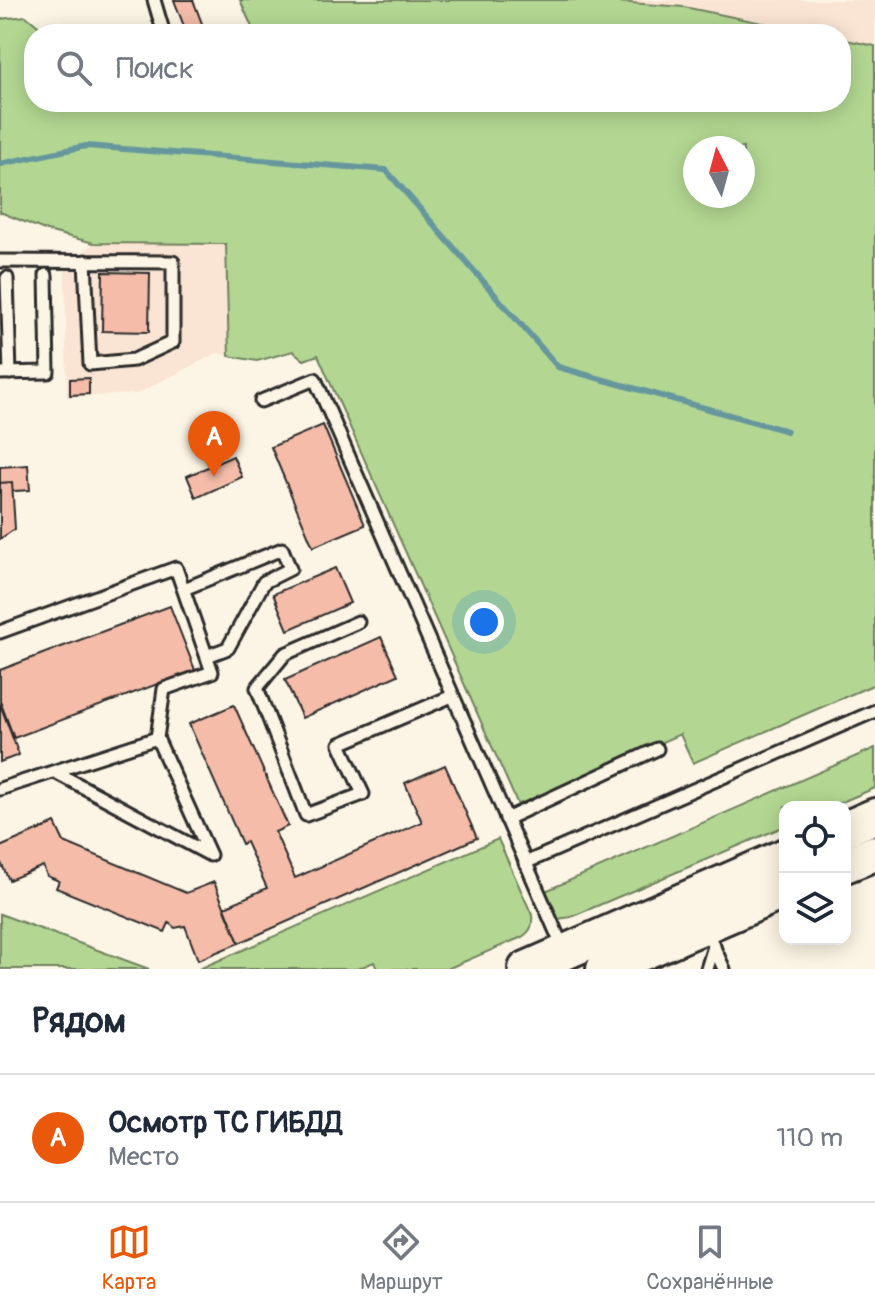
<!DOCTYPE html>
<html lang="ru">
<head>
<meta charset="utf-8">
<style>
	:root { --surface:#fff; --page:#f2f2f3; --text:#1f2937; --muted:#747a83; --line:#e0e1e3; --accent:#ea580c }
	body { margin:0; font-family:Pangolin,sans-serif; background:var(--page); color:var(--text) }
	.controls { position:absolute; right:24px; bottom:24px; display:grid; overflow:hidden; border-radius:16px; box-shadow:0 4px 20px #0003 }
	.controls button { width:72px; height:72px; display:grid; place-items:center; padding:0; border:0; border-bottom:2px solid var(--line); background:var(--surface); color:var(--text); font:40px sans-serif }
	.compass { position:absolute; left:683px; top:136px; width:72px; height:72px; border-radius:50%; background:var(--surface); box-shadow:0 4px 20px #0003; rotate:354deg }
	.you { position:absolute; left:484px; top:622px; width:28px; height:28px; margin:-20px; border:6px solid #fff; border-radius:50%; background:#1a73e8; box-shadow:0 0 0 12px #1a73e833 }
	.badge { display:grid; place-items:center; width:52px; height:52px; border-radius:50%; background:var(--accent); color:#fff; font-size:26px; font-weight:700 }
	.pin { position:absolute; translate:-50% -66px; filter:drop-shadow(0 2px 4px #0008) }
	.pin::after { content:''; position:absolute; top:42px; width:28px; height:24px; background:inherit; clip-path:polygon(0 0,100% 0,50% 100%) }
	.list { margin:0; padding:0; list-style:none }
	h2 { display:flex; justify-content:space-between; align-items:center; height:104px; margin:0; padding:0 32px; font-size:34px }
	h2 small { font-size:26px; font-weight:400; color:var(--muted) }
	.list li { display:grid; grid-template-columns:52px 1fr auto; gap:24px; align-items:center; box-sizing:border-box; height:128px; padding:0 32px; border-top:2px solid var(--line) }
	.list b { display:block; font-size:30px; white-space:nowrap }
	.list p { margin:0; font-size:26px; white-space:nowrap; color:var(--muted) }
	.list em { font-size:26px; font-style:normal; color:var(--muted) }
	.icon { flex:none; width:44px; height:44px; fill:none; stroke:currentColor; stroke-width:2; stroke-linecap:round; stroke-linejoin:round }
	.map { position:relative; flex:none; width:875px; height:969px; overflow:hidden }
	.search { position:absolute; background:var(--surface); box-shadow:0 4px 20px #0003; left:24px; right:24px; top:24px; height:88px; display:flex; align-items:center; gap:20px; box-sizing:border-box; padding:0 28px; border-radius:32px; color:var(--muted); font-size:30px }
	.sheet { height:232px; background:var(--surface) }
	nav { display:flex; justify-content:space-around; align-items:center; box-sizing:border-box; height:112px; border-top:2px solid var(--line); background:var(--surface); font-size:22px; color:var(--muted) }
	nav a { display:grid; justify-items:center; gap:4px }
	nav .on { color:var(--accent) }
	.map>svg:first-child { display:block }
</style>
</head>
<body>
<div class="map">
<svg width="875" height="969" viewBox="0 0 875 969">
	<rect width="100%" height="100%" fill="#fcf5e5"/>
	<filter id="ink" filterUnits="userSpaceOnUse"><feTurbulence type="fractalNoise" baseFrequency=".0125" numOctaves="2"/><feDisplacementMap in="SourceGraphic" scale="16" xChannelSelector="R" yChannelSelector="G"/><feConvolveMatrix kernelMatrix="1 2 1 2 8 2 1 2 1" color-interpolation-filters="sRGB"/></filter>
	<g filter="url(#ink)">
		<!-- built -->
		<g fill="#fae4d3">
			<polygon points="590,0 875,0 875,46 841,39 841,34 816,34 684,7"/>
			<polygon points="94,243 226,244 229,356 217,353 136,394 67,397 65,269"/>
		</g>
		<!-- green -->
		<g fill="#b3d792" stroke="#6f815e" stroke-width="2" fill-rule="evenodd">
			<polygon points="240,0 590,0 684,7 816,34 255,34"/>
			<path d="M26,16L48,34H34V102H841V39L875,46V684L693,763L680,734L518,805L318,355L304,360L293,351L257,361L229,356L226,244L94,243L47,231L0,212V19ZM695,148H743V196H695Z"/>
			<polygon points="875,748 875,788 830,807 785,807 785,826 571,917 558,919 553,914 543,892"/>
			<path d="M498,839L532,915C533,926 531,931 522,937L447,969H377L374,962L357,969H199Z"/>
			<polygon points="0,914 149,969 0,969"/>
		</g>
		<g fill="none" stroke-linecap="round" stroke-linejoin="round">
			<!-- stream -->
			<polyline stroke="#66979d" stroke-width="6" points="0,164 86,146 386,170 558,367 787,431"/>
		</g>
		<!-- building -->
		<g fill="#f4bca9" stroke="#2b2b2b" stroke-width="2">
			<polygon points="174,0 193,0 206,34 187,34"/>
			<polygon points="103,272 150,273 149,332 102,331"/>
			<polygon points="89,378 89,394 70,395 70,379"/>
			<polygon points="323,425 365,525 313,547 271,447"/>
			<polygon points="233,456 242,477 196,498 187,476"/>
			<polygon points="28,465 30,490 0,492 0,467"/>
			<polygon points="12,482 15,529 0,539 0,483"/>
			<polygon points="335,568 350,603 288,630 273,594"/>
			<polygon points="170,606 195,670 14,738 0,701 0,670"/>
			<polygon points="381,637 398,675 302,718 285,680"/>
			<polygon points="0,704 19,755 0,762"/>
			<polygon points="234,705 288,826 275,832 295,878 422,822 405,783 445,765 477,838 239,943 225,907 267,888 246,842 242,844 189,724"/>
			<polygon points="55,823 64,842 186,893 214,882 239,943 198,960 185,926 175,928 169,923 165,932 56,888 59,881 47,876 43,866 9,880 0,861 0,847"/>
		</g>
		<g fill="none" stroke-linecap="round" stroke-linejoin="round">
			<!-- lane casing -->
			<g stroke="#2b2b2b" stroke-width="17">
				<g id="lane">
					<polyline points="154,0 164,34"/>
					<polyline points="0,261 173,262 173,342 134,360 90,364 85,261"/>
					<polyline points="7,278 10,373"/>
					<polyline points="0,373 48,372 46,275"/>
					<polyline points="261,401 315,379 563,948"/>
					<polyline points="184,589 282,549 290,569 264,582 228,648 207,656"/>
					<polyline points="358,622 285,654 257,688 306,815 363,794 340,744 452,696"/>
					<polyline points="0,632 176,568 212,672 164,689 157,738"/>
					<polyline points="0,789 157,738 210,855 55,772"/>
					<polyline points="506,819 657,749"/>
					<polyline points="525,863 875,711"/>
					<polyline points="706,930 724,969"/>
					<polyline points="707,969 714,946"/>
				</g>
			</g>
			<!-- primary casing -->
			<g stroke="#2b2b2b" stroke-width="40">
				<g id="primary">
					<polyline points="845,829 875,816"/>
					<polyline points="845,865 875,853"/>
					<polyline points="526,969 785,856"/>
					<polyline points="604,969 785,891"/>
				</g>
			</g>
			<!-- lane -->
			<use href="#lane" stroke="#fcf5e5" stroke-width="11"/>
			<!-- primary -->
			<use href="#primary" stroke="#fcf5e5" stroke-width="34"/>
		</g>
	</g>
</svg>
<div class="controls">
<button><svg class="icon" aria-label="locate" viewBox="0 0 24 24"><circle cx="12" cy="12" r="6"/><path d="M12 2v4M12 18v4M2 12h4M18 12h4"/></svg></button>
<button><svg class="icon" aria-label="layers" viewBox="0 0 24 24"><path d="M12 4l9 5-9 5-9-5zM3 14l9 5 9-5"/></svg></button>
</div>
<svg class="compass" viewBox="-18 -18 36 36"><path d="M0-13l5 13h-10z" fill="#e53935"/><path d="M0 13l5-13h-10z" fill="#747a83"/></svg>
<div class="you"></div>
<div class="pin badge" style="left:214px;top:477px">A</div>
<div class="search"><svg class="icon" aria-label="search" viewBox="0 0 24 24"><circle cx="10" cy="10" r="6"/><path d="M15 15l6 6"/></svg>Поиск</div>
</div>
<section class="sheet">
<h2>Рядом<small></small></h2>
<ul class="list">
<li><span class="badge">A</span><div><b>Осмотр ТС ГИБДД</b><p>Место</p></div><em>110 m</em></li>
</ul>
</section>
<nav>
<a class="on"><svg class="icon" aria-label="map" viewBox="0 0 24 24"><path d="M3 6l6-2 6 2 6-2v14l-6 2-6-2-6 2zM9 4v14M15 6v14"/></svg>Карта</a>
<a><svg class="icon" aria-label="directions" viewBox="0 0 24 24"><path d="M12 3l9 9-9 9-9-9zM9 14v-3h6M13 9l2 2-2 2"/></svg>Маршрут</a>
<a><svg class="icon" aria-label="saved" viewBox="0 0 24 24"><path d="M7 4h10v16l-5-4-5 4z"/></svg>Сохранённые</a>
</nav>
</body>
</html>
